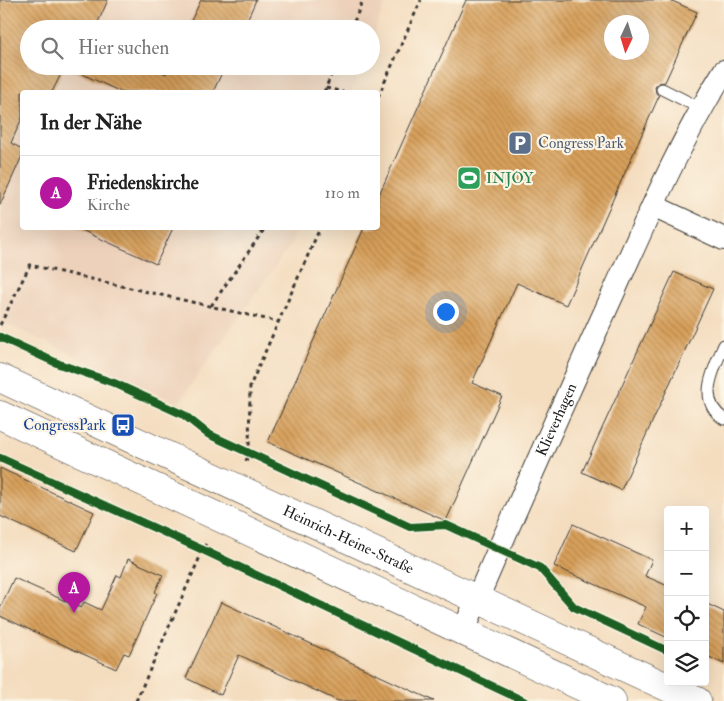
<!DOCTYPE html>
<html lang="de">
<head>
<meta charset="utf-8">
<style>
	:root { --surface:#fff; --page:#f2f2f2; --text:#222; --muted:#767676; --line:#e0e0e0; --accent:#b5179e }
	body { margin:0; font-family:"IM FELL Double Pica",serif; background:var(--page); color:var(--text) }
	.controls { position:absolute; right:15px; bottom:15px; display:grid; overflow:hidden; border-radius:5px; box-shadow:0 5px 20px #0002 }
	.controls button { width:45px; height:45px; display:grid; place-items:center; padding:0; border:0; border-bottom:1px solid var(--line); background:var(--surface); color:var(--text); font:25px sans-serif }
	.compass { position:absolute; left:604px; top:15px; width:45px; height:45px; border-radius:50%; background:var(--surface); box-shadow:0 5px 20px #0002; rotate:184deg }
	.you { position:absolute; left:445px; top:311px; width:18px; height:18px; margin:-12px; border:4px solid #fff; border-radius:50%; background:#1a73e8; box-shadow:0 0 0 8px #1a73e833 }
	.badge { display:grid; place-items:center; width:32px; height:32px; border-radius:50%; background:var(--accent); color:#fff; font-size:16px; font-weight:700 }
	.pin { position:absolute; translate:-50% -41px; filter:drop-shadow(0 1px 2px #0008) }
	.pin::after { content:''; position:absolute; top:26px; width:18px; height:15px; background:inherit; clip-path:polygon(0 0,100% 0,50% 100%) }
	.list { margin:0; padding:0; list-style:none }
	h2 { display:flex; justify-content:space-between; align-items:center; height:65px; margin:0; padding:0 20px; font-size:21px }
	h2 small { font-size:16px; font-weight:400; color:var(--muted) }
	.list li { display:grid; grid-template-columns:32px 1fr auto; gap:15px; align-items:center; box-sizing:border-box; height:75px; padding:0 20px; border-top:1px solid var(--line) }
	.list b { display:block; font-size:19px; white-space:nowrap }
	.list p { margin:0; font-size:16px; white-space:nowrap; color:var(--muted) }
	.list em { font-size:16px; font-style:normal; color:var(--muted) }
	.icon { flex:none; width:28px; height:28px; fill:none; stroke:currentColor; stroke-width:2; stroke-linecap:round; stroke-linejoin:round }
	.map { position:relative; flex:none; width:724px; height:701px; overflow:hidden }
	.search { position:absolute; background:var(--surface); box-shadow:0 5px 20px #0002; left:20px; top:20px; width:360px; height:55px; display:flex; align-items:center; gap:12px; box-sizing:border-box; padding:0 18px; border-radius:28px; color:var(--muted); font-size:19px }
	.panel { position:absolute; background:var(--surface); box-shadow:0 5px 20px #0002; left:20px; top:90px; width:360px; height:140px; border-radius:5px }
	.map>svg:first-child { display:block }
</style>
</head>
<body>
<div class="map">
<svg width="724" height="701" viewBox="0 0 724 701">
	<defs>
		<pattern id="building-back-hatch" width="6" height="6" patternUnits="userSpaceOnUse" patternTransform="scale(1.25)"><rect width="6" height="6" fill="#d8a05b"/><path d="M-1 5l2 2M0 0l6 6M5-1l2 2" fill="none" stroke="#ae824a"/></pattern>
	</defs>
	<rect width="100%" height="100%" fill="#fcf5e5"/>
	<filter id="ink" filterUnits="userSpaceOnUse"><feTurbulence type="fractalNoise" baseFrequency=".02" numOctaves="2"/><feDisplacementMap in="SourceGraphic" scale="10" xChannelSelector="R" yChannelSelector="G"/><feConvolveMatrix kernelMatrix="1 2 1 2 8 2 1 2 1" color-interpolation-filters="sRGB"/></filter>
	<filter id="wash" filterUnits="userSpaceOnUse"><feTurbulence type="fractalNoise" baseFrequency=".0096" numOctaves="4" result="noise"/><feDisplacementMap in="SourceGraphic" scale="20" xChannelSelector="R" yChannelSelector="G"/><feGaussianBlur stdDeviation="1.12" result="paint"/><feColorMatrix in="noise" values="0 0 0 0 0 0 0 0 0 0 0 0 0 0 0 0 0 1.4 0 .05"/><feComposite in="paint" operator="in"/></filter>
	<g filter="url(#wash)">
		<rect width="100%" height="100%" fill="#f4ddbf"/>
		<!-- built -->
		<polygon fill="#edd1ba" points="0,0 387,0 371,40 371,29 29,29 29,66 361,66 351,92 22,92 22,228 297,228 291,244 178,403 0,321"/>
		<g id="blocks">
			<!-- building -->
			<g fill="url(#building-back-hatch)" fill-rule="evenodd">
				<polygon points="0,0 108,0 95,29 29,29 29,66 65,66 52,92 22,92 22,118 11,143 22,149 22,156 0,205"/>
				<polygon points="201,0 256,0 243,29 187,29"/>
				<path d="M466,0H670L697,12L665,82L658,83L655,86L656,93L659,96L566,305L517,283L472,383L502,396L446,521L268,442L364,228H378V197ZM612,22H642V52H612Z"/>
				<polygon points="65,66 149,66 166,74 170,66 225,66 213,92 121,92"/>
				<polygon points="77,228 173,228 156,264"/>
				<polygon points="674,272 713,289 621,490 582,472"/>
				<polygon points="0,468 94,512 76,551 0,516"/>
				<polygon points="573,524 652,560 645,576 668,586 668,638 638,624 646,607 554,566"/>
				<polygon points="128,559 163,575 155,592 157,593 129,655 124,653 116,669 0,616 0,608 14,578 81,608 84,602 101,610 117,575 121,577"/>
				<polygon points="221,602 434,701 338,701 239,655 221,695 186,678"/>
				<polygon points="705,603 724,612 724,664 705,655"/>
			</g>
		</g>
	</g>
	<g filter="url(#ink)">
		<use href="#blocks" fill-opacity="0" stroke="#3c3934" stroke-width="1"/>
		<g fill="none" stroke-linecap="round" stroke-linejoin="round">
			<!-- service casing -->
			<g stroke="#3c3934" stroke-width="13">
				<g id="service">
					<polyline points="662,89 700,108"/>
					<path d="M724,345C714,369 696,400 724,419"/>
				</g>
			</g>
			<!-- minor casing -->
			<g stroke="#3c3934" stroke-width="24">
				<g id="minor">
					<polyline points="653,206 724,239"/>
					<path id="s1" d="M463,632C511,519 562,406 613,294C647,218 680,141 724,71"/>
				</g>
			</g>
			<!-- tertiary casing -->
			<g stroke="#3c3934" stroke-width="29">
				<g id="tertiary">
					<path id="s2" d="M0,378L697,701"/>
					<polyline points="0,415 612,701"/>
				</g>
			</g>
			<!-- path -->
			<g stroke="#3c3934" stroke-width="3" stroke-dasharray="4 4" stroke-linecap="butt">
				<polyline points="351,29 363,0"/>
				<polyline points="326,88 343,92"/>
				<polyline points="324,92 335,66"/>
				<polyline points="378,97 421,0"/>
				<polyline points="211,306 265,228"/>
				<polyline points="0,325 30,265 279,322"/>
				<polyline points="246,461 249,453 250,386 320,228"/>
				<polyline points="136,701 207,541"/>
			</g>
			<!-- service -->
			<use href="#service" stroke="#fff" stroke-width="11"/>
			<!-- minor -->
			<use href="#minor" stroke="#fff" stroke-width="22"/>
			<!-- tertiary -->
			<use href="#tertiary" stroke="#fff" stroke-width="28"/>
			<!-- cycleway casing -->
			<g stroke="#fcf5e5" stroke-width="11">
				<g id="cycleway">
					<polyline points="0,337 59,364 114,383 184,415 208,434 410,527 446,525 540,568 574,607 668,651"/>
					<polyline points="0,458 203,550 524,701"/>
				</g>
			</g>
			<!-- cycleway -->
			<use href="#cycleway" stroke="#1b5e20" stroke-width="8"/>
		</g>
	</g>
	<!-- icons -->
	<defs>
		<g id="parking-square" transform="scale(1.25)"><rect x="-9" y="-9" width="18" height="18" rx="4" fill="#5c6f8a" stroke="#fcf5e5"/><path d="M-3.5-5.5H1a3.5 3.5 0 0 1 0 7H-1V5.5H-3.5ZM-1-3.4V-.6H.8a1.4 1.4 0 0 0 0-2.8Z" fill="#fff"/></g>
		<g id="stadium-square" transform="scale(1.25)"><rect x="-9" y="-9" width="18" height="18" rx="4" fill="#2e9e5b" stroke="#fcf5e5"/><path d="M0-5a6.5 5 0 1 0 0 10a6.5 5 0 1 0 0-10ZM-3.5-1.8h7v3.6h-7Z" fill="#fff"/></g>
		<g id="bus-square" transform="scale(1.25)"><rect x="-9" y="-9" width="18" height="18" rx="4" fill="#1a4fb4" stroke="#fcf5e5"/><path d="M-5-6H5V4H4V6H2V4H-2V6H-4V4H-5ZM-3.5-4V0h7V-4ZM-3.5 1.2v1.5H-2V1.2ZM2 1.2v1.5H3.5V1.2Z" fill="#fff"/></g>
	</defs>
	<g fill-rule="evenodd">
		<use href="#parking-square" x="520" y="143"/>
		<use href="#stadium-square" x="469" y="178"/>
		<use href="#bus-square" x="123" y="425"/>
	</g>
	<g text-anchor="middle" stroke-width="4.5" stroke-linejoin="round" paint-order="stroke">
		<!-- service labels -->
		<g font-size="15" fill="#4e5e75" stroke="#fcf5e5" text-anchor="start">
			<text x="538" y="148">Congress Park</text>
		</g>
		<!-- leisure labels -->
		<g font-size="15" fill="#27864d" stroke="#fcf5e5" text-anchor="start">
			<text x="486" y="183">INJOY</text>
		</g>
		<!-- street labels -->
		<g font-size="15" fill="#1c1c1c" stroke="#fcf5e5">
			<text dy="5" stroke="none"><textPath href="#s1" startOffset="232">Klieverhagen</textPath></text>
			<text dy="5" stroke="none"><textPath href="#s2" startOffset="384">Heinrich-Heine-Straße</textPath></text>
		</g>
		<!-- transit labels -->
		<g font-size="15" fill="#164399" stroke="#fcf5e5" text-anchor="end">
			<text x="106" y="430">CongressPark</text>
		</g>
	</g>
</svg>
<div class="controls">
<button>+</button>
<button>−</button>
<button><svg class="icon" aria-label="locate" viewBox="0 0 24 24"><circle cx="12" cy="12" r="6"/><path d="M12 2v4M12 18v4M2 12h4M18 12h4"/></svg></button>
<button><svg class="icon" aria-label="layers" viewBox="0 0 24 24"><path d="M12 4l9 5-9 5-9-5zM3 14l9 5 9-5"/></svg></button>
</div>
<svg class="compass" viewBox="-18 -18 36 36"><path d="M0-13l5 13h-10z" fill="#e53935"/><path d="M0 13l5-13h-10z" fill="#767676"/></svg>
<div class="you"></div>
<div class="pin badge" style="left:74px;top:613px">A</div>
<div class="search"><svg class="icon" aria-label="search" viewBox="0 0 24 24"><circle cx="10" cy="10" r="6"/><path d="M15 15l6 6"/></svg>Hier suchen</div>
<section class="panel">
<h2>In der Nähe<small></small></h2>
<ul class="list">
<li><span class="badge">A</span><div><b>Friedenskirche</b><p>Kirche</p></div><em>110 m</em></li>
</ul>
</section>
</div>
</body>
</html>
